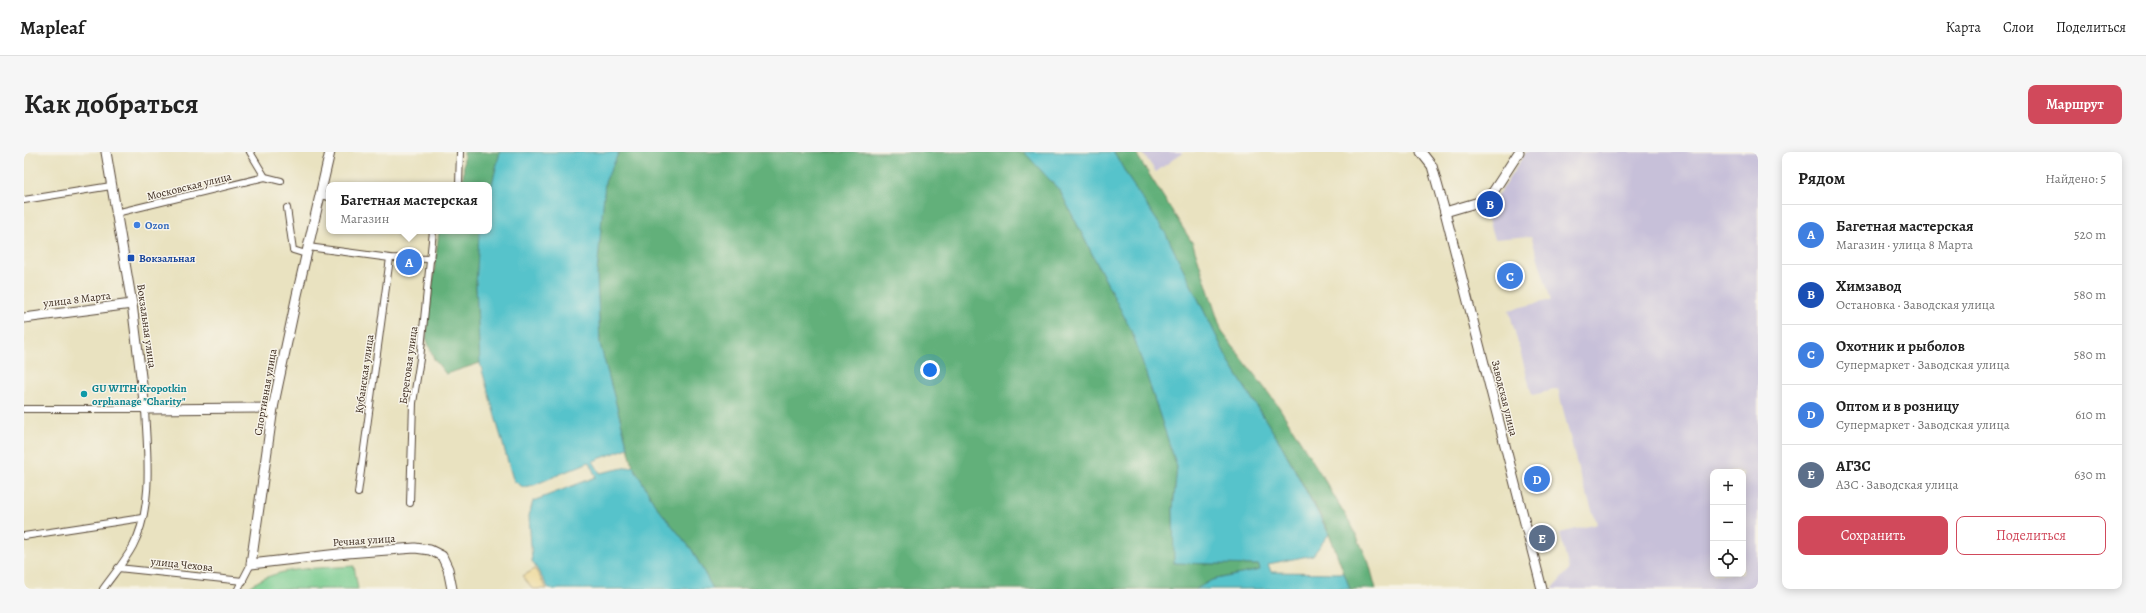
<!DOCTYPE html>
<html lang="ru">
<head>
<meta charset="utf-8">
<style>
	:root { --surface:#fff; --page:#f6f6f6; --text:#222; --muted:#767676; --line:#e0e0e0; --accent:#d1495b }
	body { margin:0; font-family:Alegreya,serif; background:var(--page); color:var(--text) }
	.controls { position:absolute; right:12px; bottom:12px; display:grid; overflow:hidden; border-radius:8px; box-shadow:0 2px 10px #0003 }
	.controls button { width:36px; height:36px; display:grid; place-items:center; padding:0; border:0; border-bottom:1px solid var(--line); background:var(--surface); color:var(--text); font:20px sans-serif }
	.you { position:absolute; left:906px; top:218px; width:14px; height:14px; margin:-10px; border:3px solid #fff; border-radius:50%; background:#1a73e8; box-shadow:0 0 0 6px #1a73e833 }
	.badge { display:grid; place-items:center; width:26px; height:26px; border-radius:50%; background:var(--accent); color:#fff; font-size:13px; font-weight:700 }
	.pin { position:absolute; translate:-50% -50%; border:2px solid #fff; box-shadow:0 1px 4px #0006 }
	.popup { position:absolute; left:302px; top:30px; width:166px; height:52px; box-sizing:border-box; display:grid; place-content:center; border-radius:8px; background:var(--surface); filter:drop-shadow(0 1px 3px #0005); font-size:13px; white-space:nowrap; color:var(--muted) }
	.popup b { font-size:15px; color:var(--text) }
	.popup::after { content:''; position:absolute; left:50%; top:100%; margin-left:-8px; border:8px solid transparent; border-top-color:var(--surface) }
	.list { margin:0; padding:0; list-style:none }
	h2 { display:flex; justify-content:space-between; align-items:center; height:52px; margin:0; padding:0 16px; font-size:17px }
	h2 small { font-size:13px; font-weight:400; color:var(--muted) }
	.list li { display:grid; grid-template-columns:26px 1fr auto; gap:12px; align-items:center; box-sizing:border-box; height:60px; padding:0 16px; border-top:1px solid var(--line) }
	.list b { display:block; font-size:15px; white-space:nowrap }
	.list p { margin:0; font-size:13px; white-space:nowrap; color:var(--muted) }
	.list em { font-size:13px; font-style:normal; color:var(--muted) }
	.actions { display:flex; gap:8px; padding:12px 16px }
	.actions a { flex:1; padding:9px 0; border:1px solid var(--accent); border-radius:8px; text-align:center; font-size:14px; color:var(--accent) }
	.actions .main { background:var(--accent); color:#fff }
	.icon { flex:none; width:22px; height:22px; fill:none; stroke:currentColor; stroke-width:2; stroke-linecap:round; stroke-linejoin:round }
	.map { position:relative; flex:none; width:1734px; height:437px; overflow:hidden; border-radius:8px }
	header { display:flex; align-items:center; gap:24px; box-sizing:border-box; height:56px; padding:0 20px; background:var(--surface); border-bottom:1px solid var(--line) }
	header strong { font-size:19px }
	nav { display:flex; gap:22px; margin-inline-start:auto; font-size:14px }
	.intro { display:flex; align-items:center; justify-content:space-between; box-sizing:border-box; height:96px; padding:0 24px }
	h1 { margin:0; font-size:28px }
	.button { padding:10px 18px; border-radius:8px; background:var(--accent); color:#fff; font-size:14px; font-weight:700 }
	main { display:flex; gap:24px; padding:0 24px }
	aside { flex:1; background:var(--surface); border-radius:8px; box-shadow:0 2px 10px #0003 }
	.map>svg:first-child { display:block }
</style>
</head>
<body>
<header>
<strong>Mapleaf</strong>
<nav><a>Карта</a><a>Слои</a><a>Поделиться</a></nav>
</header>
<div class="intro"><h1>Как добраться</h1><a class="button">Маршрут</a></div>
<main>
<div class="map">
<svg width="1734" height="437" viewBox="0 0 1734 437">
	<rect width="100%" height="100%" fill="#f7f3e8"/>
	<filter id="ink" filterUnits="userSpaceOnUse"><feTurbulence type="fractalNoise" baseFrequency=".025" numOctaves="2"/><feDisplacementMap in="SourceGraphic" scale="8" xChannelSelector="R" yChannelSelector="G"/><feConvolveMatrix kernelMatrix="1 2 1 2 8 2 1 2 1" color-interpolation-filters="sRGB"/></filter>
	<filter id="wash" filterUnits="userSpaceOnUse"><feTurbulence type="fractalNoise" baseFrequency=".012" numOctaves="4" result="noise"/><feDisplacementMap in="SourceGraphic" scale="16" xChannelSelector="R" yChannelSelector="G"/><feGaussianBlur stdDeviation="0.9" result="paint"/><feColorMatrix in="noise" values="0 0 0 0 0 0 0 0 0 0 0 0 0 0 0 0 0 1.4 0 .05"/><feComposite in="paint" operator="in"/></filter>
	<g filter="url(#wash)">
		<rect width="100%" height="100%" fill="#e9e2c0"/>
		<!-- industrial -->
		<g fill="#c7c0d9" fill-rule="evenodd">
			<polygon points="1118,0 1159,0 1132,20"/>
			<path d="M1502,0H1734V437H1528L1545,418L1536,381L1573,372L1555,321L1534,237L1508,243L1485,158L1527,148L1507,84L1470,87L1461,58L1471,48ZM1689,320H1719V422H1689Z"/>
		</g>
		<!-- green -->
		<path fill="#78cc8f" stroke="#5a7b56" d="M330,414L334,437H223C251,413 295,417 330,414Z"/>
		<!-- forest -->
		<g fill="#62b07a" stroke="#4e6d4c">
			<polygon points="440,0 476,0 465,44 465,33 439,33"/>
			<polygon points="595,0 1000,0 1036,39 1108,180 1153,315 1149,357 1150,411 1235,413 1236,418 1188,428 1172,437 689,437 668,398 632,354 609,314 576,192 573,123 581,30"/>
			<polygon points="1090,0 1111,0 1169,92 1198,180 1255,255 1295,319 1328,374 1345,411 1352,437 1326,437 1303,376 1258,294 1206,212 1142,82 1105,27"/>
			<polygon points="415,79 456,79 452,134 456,211 422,222 410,207 402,186"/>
		</g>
		<!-- sand -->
		<polygon fill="#eeda9e" stroke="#94825e" points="511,417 523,437 508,437 499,424"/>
		<!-- water -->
		<g fill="#56c3cb" stroke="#487674">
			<polygon points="476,0 595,0 581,30 573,123 576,192 604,296 569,309 576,321 609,314 632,354 668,398 689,437 525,437 508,409 505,364 509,349 572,325 565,310 510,333 499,335 490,329 488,324 456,211 452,134 455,82 456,79 465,79 465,44"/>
			<polygon points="1000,0 1090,0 1105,27 1142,82 1206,212 1258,294 1305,382 1289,403 1244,412 1247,420 1320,421 1326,437 1172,437 1188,428 1236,418 1235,413 1150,411 1149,357 1153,315 1108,180 1036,39"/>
		</g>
	</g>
	<g filter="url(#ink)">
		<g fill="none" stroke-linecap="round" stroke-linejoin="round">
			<!-- minor casing -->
			<g stroke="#554636" stroke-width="8">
				<g id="minor">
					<polyline points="226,0 241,25 257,29"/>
					<polyline points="435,33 436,0"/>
					<polyline points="297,43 305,45"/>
					<polyline points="0,48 87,34"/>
					<polyline points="263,56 269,98 282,102"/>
					<polyline points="92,61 241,25"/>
					<polyline points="284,95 366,106 407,107"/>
					<path d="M0,257H121C123,300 130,354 109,394C101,409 89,423 79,437"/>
					<polyline points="334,341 366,106"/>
					<polyline points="386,351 389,251 396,207 409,79"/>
					<polyline points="0,384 118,366"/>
					<polyline points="94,416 219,429"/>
					<polyline points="214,437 227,412"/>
				</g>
			</g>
			<!-- secondary casing -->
			<g stroke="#554636" stroke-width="11">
				<g id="secondary">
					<polyline points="82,0 108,152 121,257 249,256"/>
					<polyline points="306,0 273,143 249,256 227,412 323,401 391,396 406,398 418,404 424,417 428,437"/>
					<polyline points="1397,0 1408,14 1421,60 1518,437"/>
					<polyline points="1421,60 1455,50 1469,40 1495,0"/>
					<polyline points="0,166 108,152"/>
				</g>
			</g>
			<!-- minor -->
			<use href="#minor" stroke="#fff" stroke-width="6"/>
			<!-- secondary -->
			<use href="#secondary" stroke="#fff" stroke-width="9"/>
		</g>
	</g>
	<!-- markers -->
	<circle fill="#3f7fe0" stroke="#f7f3e8" stroke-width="1.5" cx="113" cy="73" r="4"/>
	<rect fill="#1a4fb4" stroke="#f7f3e8" stroke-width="1.5" x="103" y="102" width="8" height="8" rx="2"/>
	<circle fill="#0f9aa8" stroke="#f7f3e8" stroke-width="1.5" cx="60" cy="242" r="4"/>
	<g text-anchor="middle" stroke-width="3" stroke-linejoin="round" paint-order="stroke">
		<!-- street labels -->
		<g font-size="11" fill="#3b2a1e" stroke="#f7f3e8">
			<text transform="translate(165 34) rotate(-14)" y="4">Московская улица</text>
			<text transform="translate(53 147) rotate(-7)" y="4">улица 8 Марта</text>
			<text transform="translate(123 174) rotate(82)" y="4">Вокзальная улица</text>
			<text transform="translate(384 213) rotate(-82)" y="4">Береговая улица</text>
			<text transform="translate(340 222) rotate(-82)" y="4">Кубанская улица</text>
			<text transform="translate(241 240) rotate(-80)" y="4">Спортивная улица</text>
			<text transform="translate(1481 246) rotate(76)" y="4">Заводская улица</text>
			<text transform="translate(340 388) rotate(-4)" y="4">Речная улица</text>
			<text transform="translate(158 412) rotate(6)" y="4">улица Чехова</text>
		</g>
		<!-- shop labels -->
		<g font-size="11" font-weight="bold" fill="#366cbe" stroke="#f7f3e8" text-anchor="start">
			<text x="121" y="77">Ozon</text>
		</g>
		<!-- transit labels -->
		<g font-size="11" font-weight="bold" fill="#164399" stroke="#f7f3e8" text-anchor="start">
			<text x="115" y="110">Вокзальная</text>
		</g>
		<!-- culture labels -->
		<g font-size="11" font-weight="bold" fill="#0d838f" stroke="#f7f3e8" text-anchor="start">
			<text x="68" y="240">GU WITH Kropotkin<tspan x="68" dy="13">orphanage "Charity"</tspan></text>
		</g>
	</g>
</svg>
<div class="controls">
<button>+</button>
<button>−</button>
<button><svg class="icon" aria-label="locate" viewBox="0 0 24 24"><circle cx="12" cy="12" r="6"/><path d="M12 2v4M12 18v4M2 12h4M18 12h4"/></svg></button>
</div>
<div class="you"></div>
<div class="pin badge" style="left:385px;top:110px;background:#3f7fe0">A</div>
<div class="popup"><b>Багетная мастерская</b>Магазин</div>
<div class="pin badge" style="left:1466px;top:52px;background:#1a4fb4">B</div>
<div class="pin badge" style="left:1486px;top:124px;background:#3f7fe0">C</div>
<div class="pin badge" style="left:1513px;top:327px;background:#3f7fe0">D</div>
<div class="pin badge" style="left:1518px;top:386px;background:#5c6f8a">E</div>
</div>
<aside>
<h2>Рядом<small>Найдено: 5</small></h2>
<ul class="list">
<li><span class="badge" style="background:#3f7fe0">A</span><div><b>Багетная мастерская</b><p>Магазин · улица 8 Марта</p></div><em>520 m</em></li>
<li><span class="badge" style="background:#1a4fb4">B</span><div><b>Химзавод</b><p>Остановка · Заводская улица</p></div><em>580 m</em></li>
<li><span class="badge" style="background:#3f7fe0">C</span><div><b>Охотник и рыболов</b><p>Супермаркет · Заводская улица</p></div><em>580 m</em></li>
<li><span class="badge" style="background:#3f7fe0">D</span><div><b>Оптом и в розницу</b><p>Супермаркет · Заводская улица</p></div><em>610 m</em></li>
<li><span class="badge" style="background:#5c6f8a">E</span><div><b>АГЗС</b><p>АЗС · Заводская улица</p></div><em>630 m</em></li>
</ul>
<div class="actions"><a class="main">Сохранить</a><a>Поделиться</a></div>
</aside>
</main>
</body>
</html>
